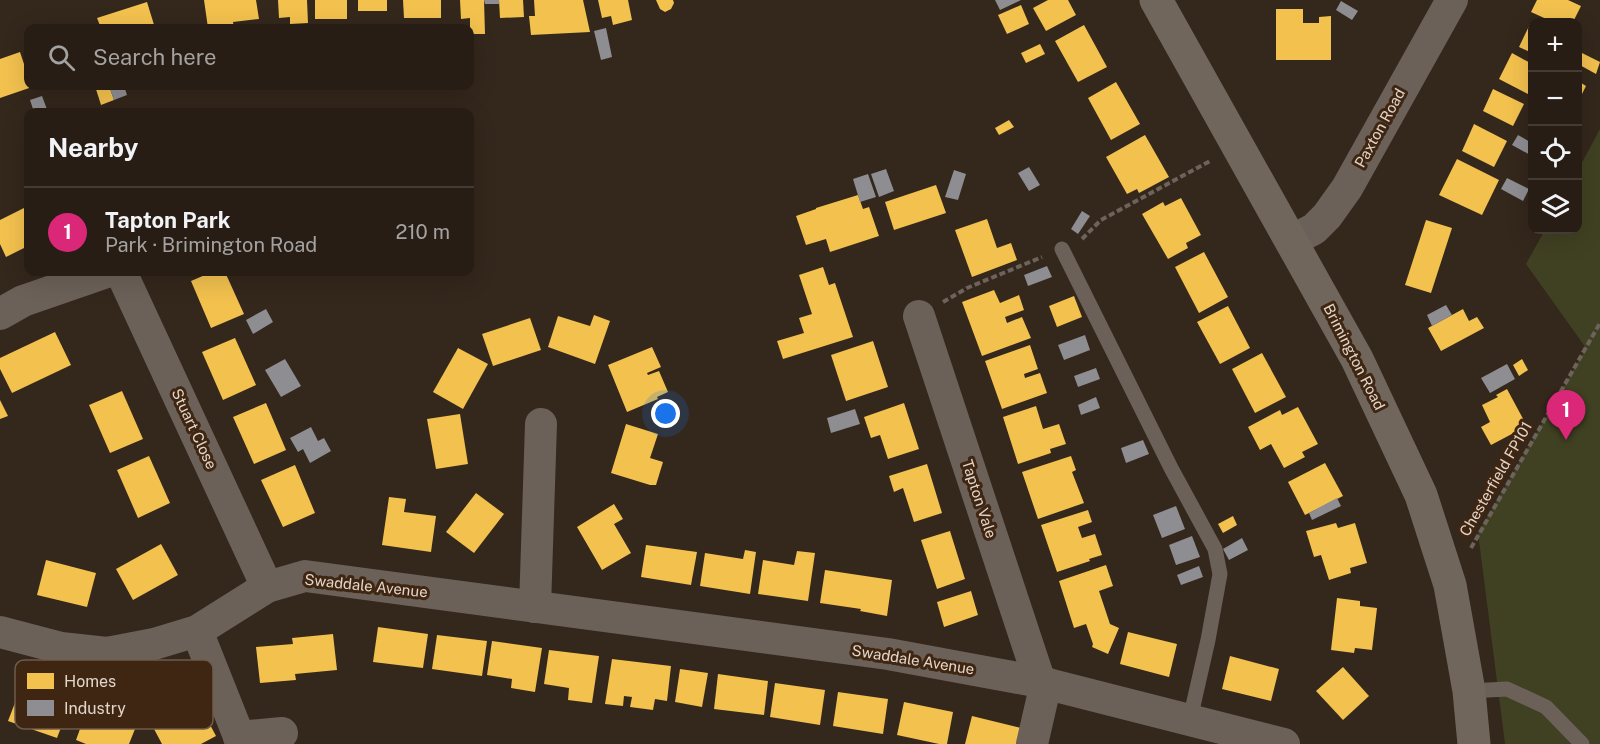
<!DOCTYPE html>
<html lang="en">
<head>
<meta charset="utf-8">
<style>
	:root { --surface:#271d15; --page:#2f261e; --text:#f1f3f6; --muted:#a4a2a0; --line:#433b34; --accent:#db2777 }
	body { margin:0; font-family:"Public Sans",sans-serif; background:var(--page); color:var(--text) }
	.controls { position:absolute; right:18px; top:18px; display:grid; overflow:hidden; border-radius:12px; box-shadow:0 6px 24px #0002 }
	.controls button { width:54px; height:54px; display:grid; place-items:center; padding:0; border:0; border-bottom:2px solid var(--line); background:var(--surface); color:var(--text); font:30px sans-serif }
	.you { position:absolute; left:666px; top:414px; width:21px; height:21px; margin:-15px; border:4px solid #fff; border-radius:50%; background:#1a73e8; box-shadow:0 0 0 9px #1a73e833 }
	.badge { display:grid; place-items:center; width:39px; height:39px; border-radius:50%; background:var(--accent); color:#fff; font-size:20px; font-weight:700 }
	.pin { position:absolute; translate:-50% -50px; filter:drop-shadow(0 2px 3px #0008) }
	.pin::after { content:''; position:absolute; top:32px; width:21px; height:18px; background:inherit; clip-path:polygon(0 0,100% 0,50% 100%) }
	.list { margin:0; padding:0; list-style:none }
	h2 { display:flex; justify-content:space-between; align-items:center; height:78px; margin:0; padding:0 24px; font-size:26px }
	h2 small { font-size:20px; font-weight:400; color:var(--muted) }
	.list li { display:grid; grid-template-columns:39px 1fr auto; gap:18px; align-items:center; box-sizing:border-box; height:90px; padding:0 24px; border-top:2px solid var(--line) }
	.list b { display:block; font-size:22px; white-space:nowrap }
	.list p { margin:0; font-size:20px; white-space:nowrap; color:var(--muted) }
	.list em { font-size:20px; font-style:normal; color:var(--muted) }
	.icon { flex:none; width:33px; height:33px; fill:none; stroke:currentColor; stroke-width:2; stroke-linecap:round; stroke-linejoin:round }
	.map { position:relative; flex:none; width:1600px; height:744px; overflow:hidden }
	.search { position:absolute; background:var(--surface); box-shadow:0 6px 24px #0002; left:24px; top:24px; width:450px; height:66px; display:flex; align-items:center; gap:15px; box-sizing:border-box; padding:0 21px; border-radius:12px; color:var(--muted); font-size:22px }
	.panel { position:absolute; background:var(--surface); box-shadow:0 6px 24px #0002; left:24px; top:108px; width:450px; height:168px; border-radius:12px }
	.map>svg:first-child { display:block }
</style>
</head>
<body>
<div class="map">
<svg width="1600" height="744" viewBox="0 0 1600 744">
	<rect width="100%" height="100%" fill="#34271c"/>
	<!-- green -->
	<polygon fill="#404022" points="1600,129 1600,744 1505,744 1478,533 1586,348 1526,264 1545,230 1578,230 1578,170"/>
	<!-- homes -->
	<g fill="#f2c14e">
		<polygon points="204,0 256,0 259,19 233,22 234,28 208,28"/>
		<polygon points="278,0 307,0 308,23 290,24 290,17 279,18"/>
		<rect x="315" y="0" width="32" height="19"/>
		<rect x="358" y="0" width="29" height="11"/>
		<polygon points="403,0 441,0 441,18 404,18"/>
		<polygon points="460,0 484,0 485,34 470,34 470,18 461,19"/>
		<polygon points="499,0 523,0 524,17 500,18"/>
		<polygon points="534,0 583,0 590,32 531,35 529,16 535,16"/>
		<polygon points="598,0 628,0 632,20 613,25 611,16 602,18"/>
		<polygon points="656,0 673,0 674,3 671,9 665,12 660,9"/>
		<polygon points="1048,0 1068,0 1076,15 1046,31 1033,8"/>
		<polygon points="1537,0 1568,0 1581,6 1573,22 1553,22 1531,12"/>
		<polygon points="147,2 155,28 101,28 97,18"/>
		<polygon points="1021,5 1029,24 1007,34 998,15"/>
		<polygon points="1276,9 1303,9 1303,23 1319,23 1319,17 1331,16 1331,60 1276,60"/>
		<polygon points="1530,24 1532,25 1532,53 1519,47"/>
		<polygon points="1084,25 1107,67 1078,82 1055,41"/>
		<polygon points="1040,44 1045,54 1026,63 1021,53"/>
		<polygon points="1578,51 1600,62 1596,74 1578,64"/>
		<polygon points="20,52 28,76 28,86 35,86 0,98 0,59"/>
		<polygon points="1512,53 1532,64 1532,96 1499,79"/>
		<polygon points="1578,81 1586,86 1578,102"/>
		<polygon points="1116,82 1140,124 1111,140 1088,98"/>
		<polygon points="95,86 109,86 114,100 101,105"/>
		<polygon points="1493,89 1524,104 1513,126 1483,111"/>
		<polygon points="1009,120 1014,127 999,135 995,128"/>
		<polygon points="1474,124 1507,141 1494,167 1462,151"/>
		<polygon points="1145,135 1169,177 1139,193 1137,189 1127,194 1106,157"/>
		<polygon points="1457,159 1499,180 1482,215 1439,195"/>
		<polygon points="936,185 946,213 894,230 885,202"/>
		<polygon points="858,195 863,209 869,207 879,236 830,252 826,239 806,245 796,216 816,209 816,208"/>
		<polygon points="1181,198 1201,235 1186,243 1188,248 1168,259 1142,214 1163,202 1165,206"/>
		<polygon points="28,206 28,246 6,257 0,244 0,220"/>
		<polygon points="987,219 997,248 1011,243 1017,260 972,277 955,230"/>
		<polygon points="1426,220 1452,228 1431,293 1405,285"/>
		<polygon points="1204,252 1228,297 1199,313 1175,267"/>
		<polygon points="823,267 829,285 835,283 853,337 783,359 777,341 804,333 799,318 812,314 799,275"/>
		<polygon points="212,272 225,272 244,314 211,328 191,281"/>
		<polygon points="994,290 1000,303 1019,295 1024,310 1005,317 1007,323 1022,317 1031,338 982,356 962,302"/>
		<polygon points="1074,296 1082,317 1057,327 1049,306"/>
		<polygon points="1228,306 1250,348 1220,364 1197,322"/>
		<polygon points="1463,309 1469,321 1477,317 1484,328 1441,351 1428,328"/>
		<polygon points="594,315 610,321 595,364 548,347 558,316 590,326"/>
		<polygon points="530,318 541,350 493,366 482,334"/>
		<polygon points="55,332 71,365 12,393 0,369 0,358"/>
		<polygon points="235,338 256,385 223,400 202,352"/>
		<polygon points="873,341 888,387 846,401 831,355"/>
		<polygon points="1030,345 1038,369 1024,374 1025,378 1040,373 1047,393 1002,409 985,361"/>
		<polygon points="652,347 661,367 647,373 648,375 659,371 668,392 657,397 658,399 627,412 608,365"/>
		<polygon points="458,348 488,364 463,409 433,392"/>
		<polygon points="1262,353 1286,397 1255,413 1232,369"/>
		<polygon points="1522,359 1528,370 1519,376 1513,365"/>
		<polygon points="1507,389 1527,426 1491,445 1481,427 1490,422 1482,405 1498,397 1496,395"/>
		<polygon points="122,391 143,439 110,453 89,405"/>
		<polygon points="0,400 8,416 0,419"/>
		<polygon points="266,403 286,450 254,464 233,417"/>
		<polygon points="904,403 919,449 888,459 880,435 871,438 864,417"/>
		<polygon points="1036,406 1043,429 1059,424 1066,444 1050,449 1051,453 1018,464 1003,417"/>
		<polygon points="1298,407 1318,444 1302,452 1305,457 1284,468 1271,444 1260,450 1248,427 1280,410 1282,415"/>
		<polygon points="460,414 468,464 436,469 427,419"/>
		<polygon points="626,424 658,434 650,458 663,462 656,485 650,485 611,473"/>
		<polygon points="149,456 170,503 138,518 117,470"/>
		<polygon points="1071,456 1076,470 1072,472 1084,503 1038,519 1022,472"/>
		<polygon points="1325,463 1343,496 1305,515 1288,482"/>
		<polygon points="927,464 942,513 914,522 903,488 894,492 889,476"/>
		<polygon points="295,465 315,513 283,527 261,480"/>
		<polygon points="476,493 504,514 474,553 446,532"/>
		<polygon points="389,497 406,499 404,512 436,516 431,552 382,545"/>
		<polygon points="614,504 623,519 614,524 631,553 602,570 577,527"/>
		<polygon points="1088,510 1092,522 1078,527 1082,538 1095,534 1102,555 1089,559 1090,561 1057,572 1041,525"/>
		<polygon points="1233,516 1237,525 1223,533 1218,524"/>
		<polygon points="1336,523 1338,528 1355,523 1367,563 1350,568 1351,573 1329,580 1321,555 1314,557 1306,531"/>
		<polygon points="950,531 965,579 937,589 921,540"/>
		<polygon points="161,544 178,575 133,600 116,569"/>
		<polygon points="646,545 697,552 691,585 641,577"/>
		<polygon points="745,550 756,552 750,594 700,586 705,553 743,559"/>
		<polygon points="797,551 815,553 808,601 758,594 763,560 794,565"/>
		<polygon points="46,560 96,573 87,607 37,595"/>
		<polygon points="1106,565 1113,586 1099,591 1110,624 1119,628 1108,654 1092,647 1093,644 1086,624 1074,628 1059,581"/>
		<polygon points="825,570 892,580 887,616 860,611 861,609 820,603"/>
		<polygon points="971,591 978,615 944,627 937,602"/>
		<polygon points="1337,598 1360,601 1360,606 1377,608 1372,650 1355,648 1354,653 1331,650"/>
		<polygon points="378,627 428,634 423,668 373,662"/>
		<polygon points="1128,632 1177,644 1169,677 1120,664"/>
		<polygon points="333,634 337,670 295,674 296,680 260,683 256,647 293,644 292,638"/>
		<polygon points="437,635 487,641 482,676 432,669"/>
		<polygon points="492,641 542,648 535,692 511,688 512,679 487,675"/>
		<polygon points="549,650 599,656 592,703 568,700 569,688 544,684"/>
		<polygon points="1230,656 1279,669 1271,701 1222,689"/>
		<polygon points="612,659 671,666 667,701 655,699 653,710 630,707 632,697 624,696 623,706 605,704"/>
		<polygon points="1343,667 1369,696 1343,720 1316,691"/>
		<polygon points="680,669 708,673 702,707 675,702"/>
		<polygon points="718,674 768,681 764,715 714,709"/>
		<polygon points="775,683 825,690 820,725 770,717"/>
		<polygon points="21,687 70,704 57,738 8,721"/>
		<polygon points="838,692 888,699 883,734 833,726"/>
		<polygon points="904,702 953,712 947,744 939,744 897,735"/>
		<polygon points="199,704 216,736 201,744 162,744 154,729"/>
		<polygon points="88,707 137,724 129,744 86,744 76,740"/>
		<polygon points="972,716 1021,728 1017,744 965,744"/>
	</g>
	<!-- industry -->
	<g fill="#8d8d92">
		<polygon points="484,0 499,0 499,4 485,4"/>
		<polygon points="995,0 1021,0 1000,10"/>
		<polygon points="1341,1 1358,11 1352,20 1336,10"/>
		<polygon points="606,28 612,57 601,60 594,31"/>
		<polygon points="109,86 124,86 127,95 114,100"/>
		<polygon points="42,96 48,112 34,112 30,100"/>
		<polygon points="1518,135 1532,143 1532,156 1512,145"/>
		<polygon points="1029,167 1040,185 1029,191 1018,173"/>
		<polygon points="886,169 894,191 879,197 871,174"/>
		<polygon points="954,170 966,174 958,200 945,197"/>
		<polygon points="868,174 876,197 860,202 853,179"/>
		<polygon points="1507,178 1529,189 1523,201 1501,189"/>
		<polygon points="1082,211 1090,216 1078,234 1071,229"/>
		<polygon points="1047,266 1052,277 1028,286 1024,275"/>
		<polygon points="1446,305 1452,315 1432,326 1427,315"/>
		<polygon points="266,309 273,322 253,334 246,320"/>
		<polygon points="1085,335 1090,350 1064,360 1058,345"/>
		<polygon points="285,359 301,386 281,397 265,370"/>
		<polygon points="1507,364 1515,379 1490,393 1481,378"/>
		<polygon points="1096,368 1100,379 1078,387 1074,376"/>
		<polygon points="1096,397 1100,408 1081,415 1078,405"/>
		<polygon points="855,409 860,424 831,433 827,418"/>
		<polygon points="311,427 318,441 324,438 331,451 310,463 303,449 298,452 290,438"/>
		<polygon points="1143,440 1149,454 1126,463 1121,448"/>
		<polygon points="1337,498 1341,506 1312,520 1309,513"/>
		<polygon points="1176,506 1185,529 1162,538 1153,515"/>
		<polygon points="1192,536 1200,557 1176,565 1169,545"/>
		<polygon points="1242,538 1248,550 1229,560 1223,549"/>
		<polygon points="1199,566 1203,577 1181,585 1177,575"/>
	</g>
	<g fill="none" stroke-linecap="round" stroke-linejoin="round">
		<!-- path -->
		<g stroke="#6d635c" stroke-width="4" stroke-dasharray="6 3" stroke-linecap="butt">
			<polyline points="1082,239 1101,220 1210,161"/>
			<polyline points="943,302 967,288 1042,257"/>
			<polyline points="1471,548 1600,323"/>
		</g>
		<!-- lane -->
		<g stroke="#6b6159" stroke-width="15">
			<polyline points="1062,249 1171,468 1215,549 1220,574 1208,640 1190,719"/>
			<polyline points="1469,691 1507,689 1546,707 1582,744"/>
		</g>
		<!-- street -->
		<g stroke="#6b6159" stroke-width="32">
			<polyline points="1291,241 1314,229 1327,216 1347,188 1452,0"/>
			<polyline points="121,272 267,587"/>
			<polyline points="0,314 23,301 107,272"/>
			<polyline points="919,316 1040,682"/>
			<polyline points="535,607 541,424"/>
			<polyline points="197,631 242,744"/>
			<polyline points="0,632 61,648 107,653 154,644 197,631 267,587 305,576 888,654 1040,682 1284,744"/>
			<polyline points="239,737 282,733"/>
			<polyline points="1032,744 1046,683"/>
		</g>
		<!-- secondary -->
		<polyline stroke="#71665c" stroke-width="33" points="1156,0 1357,359 1421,495 1450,585 1469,691 1474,744"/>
	</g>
	<g text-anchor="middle" stroke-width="6" stroke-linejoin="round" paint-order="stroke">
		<!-- street labels -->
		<g font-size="15" fill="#e4d5c9" stroke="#3e2612">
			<text transform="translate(1380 128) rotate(-61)" y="5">Paxton Road</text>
			<text transform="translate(1354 357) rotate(63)" y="5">Brimington Road</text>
			<text transform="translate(194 429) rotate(65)" y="5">Stuart Close</text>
			<text transform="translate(1496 479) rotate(-60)" y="5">Chesterfield FP101</text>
			<text transform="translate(979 499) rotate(72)" y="5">Tapton Vale</text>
			<text transform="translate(366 586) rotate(6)" y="5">Swaddale Avenue</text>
			<text transform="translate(913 660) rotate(9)" y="5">Swaddale Avenue</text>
		</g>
	</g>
	<!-- legend -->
	<rect x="15" y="660" width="198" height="69" rx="9" fill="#3e2612" stroke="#705b49" stroke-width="1.5"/>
	<rect x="27" y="673" width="27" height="16" fill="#f2c14e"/>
	<rect x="27" y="700" width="27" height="16" fill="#8d8d92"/>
	<g font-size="16" fill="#e4d5c9">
		<text x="64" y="687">Homes</text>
		<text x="64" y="714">Industry</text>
	</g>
</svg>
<div class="controls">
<button>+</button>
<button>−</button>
<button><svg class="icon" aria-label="locate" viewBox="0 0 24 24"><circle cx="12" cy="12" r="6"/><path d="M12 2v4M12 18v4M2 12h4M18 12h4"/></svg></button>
<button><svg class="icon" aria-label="layers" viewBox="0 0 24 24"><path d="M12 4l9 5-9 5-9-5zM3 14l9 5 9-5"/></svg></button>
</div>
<div class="you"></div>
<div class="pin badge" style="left:1566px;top:440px">1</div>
<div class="search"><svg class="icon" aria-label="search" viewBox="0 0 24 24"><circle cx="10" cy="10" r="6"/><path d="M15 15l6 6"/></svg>Search here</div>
<section class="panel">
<h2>Nearby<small></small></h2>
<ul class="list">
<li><span class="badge">1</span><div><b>Tapton Park</b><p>Park · Brimington Road</p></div><em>210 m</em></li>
</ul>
</section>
</div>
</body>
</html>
